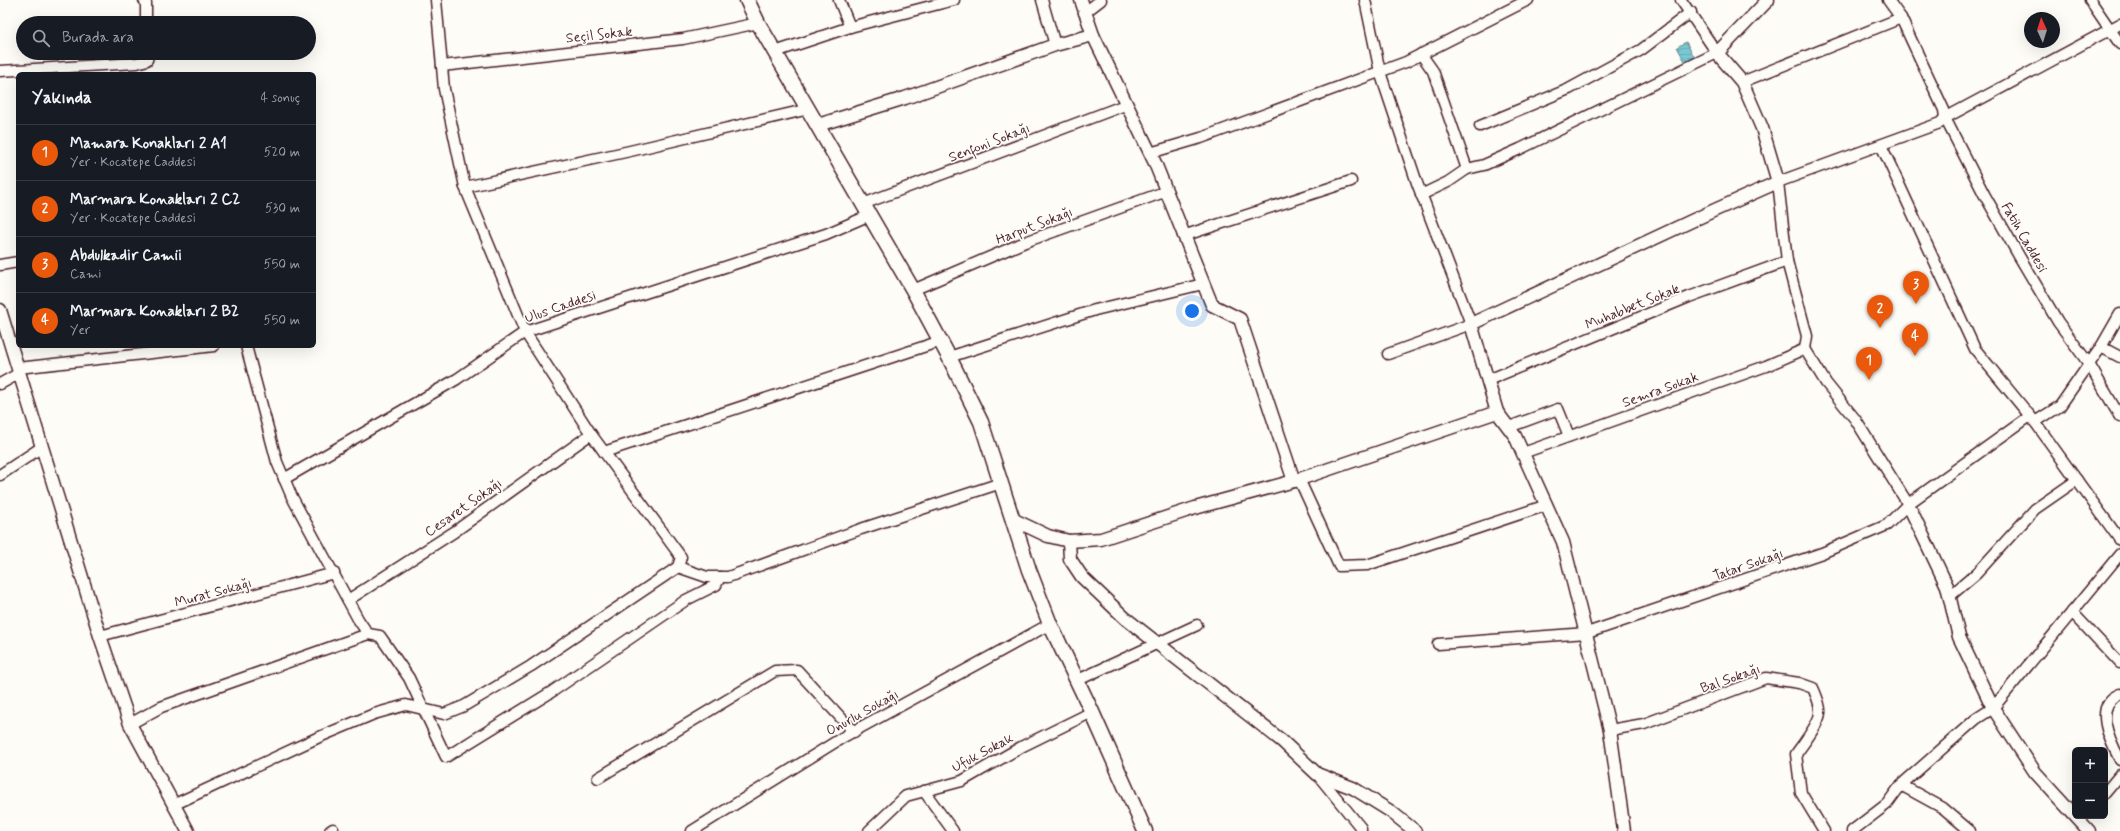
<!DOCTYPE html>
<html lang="tr">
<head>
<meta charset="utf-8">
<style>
	:root { --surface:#171b24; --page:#20242c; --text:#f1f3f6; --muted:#9ea1a6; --line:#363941; --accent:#ea580c }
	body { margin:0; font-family:Mynerve,sans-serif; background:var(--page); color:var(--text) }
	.controls { position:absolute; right:12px; bottom:12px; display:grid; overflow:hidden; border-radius:6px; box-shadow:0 4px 16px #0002 }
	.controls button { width:36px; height:36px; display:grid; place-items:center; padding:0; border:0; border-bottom:1px solid var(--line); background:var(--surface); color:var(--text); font:20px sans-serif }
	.compass { position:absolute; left:2024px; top:12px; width:36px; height:36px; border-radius:50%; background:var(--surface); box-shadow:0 4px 16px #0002; rotate:356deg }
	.you { position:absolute; left:1192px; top:311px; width:14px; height:14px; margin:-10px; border:3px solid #fff; border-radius:50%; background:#1a73e8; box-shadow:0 0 0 6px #1a73e833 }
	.badge { display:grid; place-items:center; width:26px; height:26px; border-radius:50%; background:var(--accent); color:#fff; font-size:13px; font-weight:700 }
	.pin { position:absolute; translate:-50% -33px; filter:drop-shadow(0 1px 2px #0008) }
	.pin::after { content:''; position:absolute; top:21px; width:14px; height:12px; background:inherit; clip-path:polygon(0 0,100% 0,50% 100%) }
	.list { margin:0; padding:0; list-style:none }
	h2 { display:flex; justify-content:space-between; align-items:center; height:52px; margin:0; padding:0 16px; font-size:17px }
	h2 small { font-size:13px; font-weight:400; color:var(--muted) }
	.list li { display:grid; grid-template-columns:26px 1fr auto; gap:12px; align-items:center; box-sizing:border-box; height:56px; padding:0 16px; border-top:1px solid var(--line) }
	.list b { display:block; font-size:15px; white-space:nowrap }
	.list p { margin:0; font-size:13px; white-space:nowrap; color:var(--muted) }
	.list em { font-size:13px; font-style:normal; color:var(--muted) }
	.icon { flex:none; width:22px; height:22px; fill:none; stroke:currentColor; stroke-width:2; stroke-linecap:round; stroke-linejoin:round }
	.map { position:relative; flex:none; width:2120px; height:831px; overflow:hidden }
	.search { position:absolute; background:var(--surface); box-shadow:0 4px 16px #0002; left:16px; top:16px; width:300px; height:44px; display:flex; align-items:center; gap:10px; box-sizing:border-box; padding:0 14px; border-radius:22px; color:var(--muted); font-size:15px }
	.panel { position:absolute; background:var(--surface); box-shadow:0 4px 16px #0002; left:16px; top:72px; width:300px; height:276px; border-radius:6px }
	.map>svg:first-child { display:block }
</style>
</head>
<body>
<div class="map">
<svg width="2120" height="831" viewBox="0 0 2120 831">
	<defs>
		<pattern id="water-rules" width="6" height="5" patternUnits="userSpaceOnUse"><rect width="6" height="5" fill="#78c9d3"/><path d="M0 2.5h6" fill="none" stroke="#69acb5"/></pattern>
	</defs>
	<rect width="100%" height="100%" fill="#fdfcf7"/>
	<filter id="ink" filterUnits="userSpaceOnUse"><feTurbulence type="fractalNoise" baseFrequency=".025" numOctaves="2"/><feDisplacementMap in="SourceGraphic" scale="8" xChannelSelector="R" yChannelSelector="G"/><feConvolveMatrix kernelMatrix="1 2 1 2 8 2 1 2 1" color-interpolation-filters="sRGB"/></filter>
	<g filter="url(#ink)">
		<!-- water -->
		<polygon fill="url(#water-rules)" stroke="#668590" points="1686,42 1696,60 1687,65 1677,47"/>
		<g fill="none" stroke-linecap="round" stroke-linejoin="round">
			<!-- minor casing -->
			<g stroke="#4a1f2b" stroke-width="13">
				<g id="minor">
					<polyline points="144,0 146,3 146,23"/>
					<polyline points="436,0 444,89 465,187 525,332 591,434 681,557 678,567"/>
					<polyline points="839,0 850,27"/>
					<polyline points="1042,0 1055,45"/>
					<polyline points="1365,0 1380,72 1417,183 1471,324 1388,354"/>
					<polyline points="2090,0 2120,44"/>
					<polyline points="1084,13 1101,0"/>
					<polyline points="2120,24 1945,118 1984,194 2019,256 2058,322 2089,364 2120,417"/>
					<polyline points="775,52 850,27 954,0"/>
					<polyline points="1421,54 1433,71 1467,169"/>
					<polyline points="442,66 683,39 758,23"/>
					<polyline points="0,71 137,63 147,60 149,53"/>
					<polyline points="1742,82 1901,18"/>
					<polyline points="1480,126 1569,89 1641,50 1691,12"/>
					<polyline points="1881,145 1975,349 2035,422 2120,540"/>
					<polyline points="1150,153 1201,138 1406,62 1528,0"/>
					<polyline points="465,187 630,151 809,109"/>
					<polyline points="1421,195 1448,182 1467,169 1484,165 1520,149 1717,53 1681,0"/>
					<polyline points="863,204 1125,105"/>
					<polyline points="1183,236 1351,181"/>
					<polyline points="0,265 18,262"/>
					<polyline points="913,290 1025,242 1167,191"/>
					<polyline points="246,346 277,462 292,497 358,619 368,634"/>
					<polyline points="2101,347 2120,357"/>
					<polyline points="1805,349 1807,336 1787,261 1778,182 1940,123 1945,118 1944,110 1901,18 1888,0"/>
					<polyline points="1805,349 1826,383 1855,419 1908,504"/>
					<polyline points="949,357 1095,310 1203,284"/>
					<polyline points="18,368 214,346"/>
					<polyline points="1488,380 1689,297 1787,261"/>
					<polyline points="0,384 20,373"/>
					<polyline points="2035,422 2060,406 2101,347 2120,314"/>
					<polyline points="1509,427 1558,409 1569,436"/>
					<polyline points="604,452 941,341"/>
					<polyline points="1523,453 1766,366 1805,349"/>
					<polyline points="0,475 42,447"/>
					<polyline points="284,479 457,379 525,332 826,234 870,215"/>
					<polyline points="1299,479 1339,566 1367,565 1547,505"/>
					<polyline points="1950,596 1977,573 2035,509 2077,480"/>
					<polyline points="348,600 454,532 591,434"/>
					<polyline points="2072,612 2120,663"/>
					<polyline points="100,636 334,573"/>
					<polyline points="1438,644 1587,633 1822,553 1887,525 1908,504 2030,416"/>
					<polyline points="1078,680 1197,625"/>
					<path d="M2120,694C2092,705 2110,741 2120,760"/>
					<polyline points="130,724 161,707 368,634 380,636 409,678 446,757 553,691 686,600 716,585 720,577"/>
					<path d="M1610,730L1644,724L1766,678L1799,683L1813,688C1816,695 1821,705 1820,713C1819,724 1803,744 1796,754L1801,793L1824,831"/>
					<polyline points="1317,774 1361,828 1361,831"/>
					<polyline points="598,778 775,671 797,670 854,732"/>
					<polyline points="1901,785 1943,808 1970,831"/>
					<polyline points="924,791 953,831"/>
					<polyline points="2105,793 2120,775"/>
					<polyline points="173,805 317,738 374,714 406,705 444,714 464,706 531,666 678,567 707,577 728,577 861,529 1001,483"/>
					<polyline points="330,831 333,829"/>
					<polyline points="692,831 845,736 1050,624"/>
					<polyline points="869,831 906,796 962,781 1023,746 1092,712"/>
					<polyline points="1852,831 1887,804 1901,785 1976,719 1993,708 2120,554"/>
				</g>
			</g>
			<!-- tertiary casing -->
			<g stroke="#4a1f2b" stroke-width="15">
				<g id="tertiary">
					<polyline points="1093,35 1155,163 1212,305 1240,319 1294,481"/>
					<polyline points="818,125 905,98 1055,45 1093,35 1081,0"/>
					<polyline points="0,310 100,636 130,724 188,831"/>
					<polyline points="1497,412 1515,436 1563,542 1610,730 1624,831"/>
					<polyline points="1908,504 1947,586 1959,637 1993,708 2035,772 2089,831"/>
					<polyline points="1012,519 1048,536 1069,541 1101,539 1195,508 1294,481 1497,412 1471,324 1715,210 1778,182 1762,128 1742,82 1717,53 1768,0"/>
					<polyline points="1069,541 1070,559 1082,577 1125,618 1282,741 1317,774 1353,788 1390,811 1415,831"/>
				</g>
			</g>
			<!-- secondary casing -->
			<g stroke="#4a1f2b" stroke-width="17">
				<polyline id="secondary" points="747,0 758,23 913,290 949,357 981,422 1029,570 1050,624 1092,712 1145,831"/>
			</g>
			<!-- minor -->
			<use href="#minor" stroke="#fdfcf7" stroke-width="10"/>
			<!-- tertiary -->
			<use href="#tertiary" stroke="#fdfcf7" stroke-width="12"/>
			<!-- secondary -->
			<use href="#secondary" stroke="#fdfcf7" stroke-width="14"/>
		</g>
	</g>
	<g text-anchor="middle" stroke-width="3.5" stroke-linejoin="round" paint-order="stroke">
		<!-- street labels -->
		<g font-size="14" fill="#4a1f2b" stroke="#fdfcf7">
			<text transform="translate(599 34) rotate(-6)" y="5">Seçil Sokak</text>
			<text transform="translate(989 142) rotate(-21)" y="5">Senfoni Sokağı</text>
			<text transform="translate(1034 225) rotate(-21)" y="5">Harput Sokağı</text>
			<text transform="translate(2025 237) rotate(60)" y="5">Fatih Caddesi</text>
			<text transform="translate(560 306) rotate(-19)" y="5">Ulus Caddesi</text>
			<text transform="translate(1632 306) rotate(-22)" y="5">Muhabbet Sokak</text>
			<text transform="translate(1660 389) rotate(-20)" y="5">Semra Sokak</text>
			<text transform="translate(463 507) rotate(-35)" y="5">Cesaret Sokağı</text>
			<text transform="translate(1748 564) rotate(-19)" y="5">Tatar Sokağı</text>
			<text transform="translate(213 592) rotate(-15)" y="5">Murat Sokağı</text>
			<text transform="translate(1730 678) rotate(-19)" y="5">Bal Sokağı</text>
			<text transform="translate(862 712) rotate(-29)" y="5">Onurlu Sokağı</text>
			<text transform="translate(982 752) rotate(-28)" y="5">Ufuk Sokak</text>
		</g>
	</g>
</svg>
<div class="controls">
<button>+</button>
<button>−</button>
</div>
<svg class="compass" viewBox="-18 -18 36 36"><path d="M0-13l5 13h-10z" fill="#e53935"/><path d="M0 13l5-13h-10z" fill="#9ea1a6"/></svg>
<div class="you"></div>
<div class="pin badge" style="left:1869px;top:380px">1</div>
<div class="pin badge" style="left:1880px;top:328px">2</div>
<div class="pin badge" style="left:1916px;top:304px">3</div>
<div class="pin badge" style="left:1915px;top:356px">4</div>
<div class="search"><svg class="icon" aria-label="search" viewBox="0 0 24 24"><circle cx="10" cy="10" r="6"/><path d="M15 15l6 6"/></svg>Burada ara</div>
<section class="panel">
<h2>Yakında<small>4 sonuç</small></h2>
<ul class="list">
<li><span class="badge">1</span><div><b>Mamara Konakları 2 A1</b><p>Yer · Kocatepe Caddesi</p></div><em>520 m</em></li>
<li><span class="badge">2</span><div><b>Marmara Konakları 2 C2</b><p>Yer · Kocatepe Caddesi</p></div><em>530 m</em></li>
<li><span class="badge">3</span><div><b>Abdulkadir Camii</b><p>Cami</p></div><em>550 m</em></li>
<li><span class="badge">4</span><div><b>Marmara Konakları 2 B2</b><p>Yer</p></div><em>550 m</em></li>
</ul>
</section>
</div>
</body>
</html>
